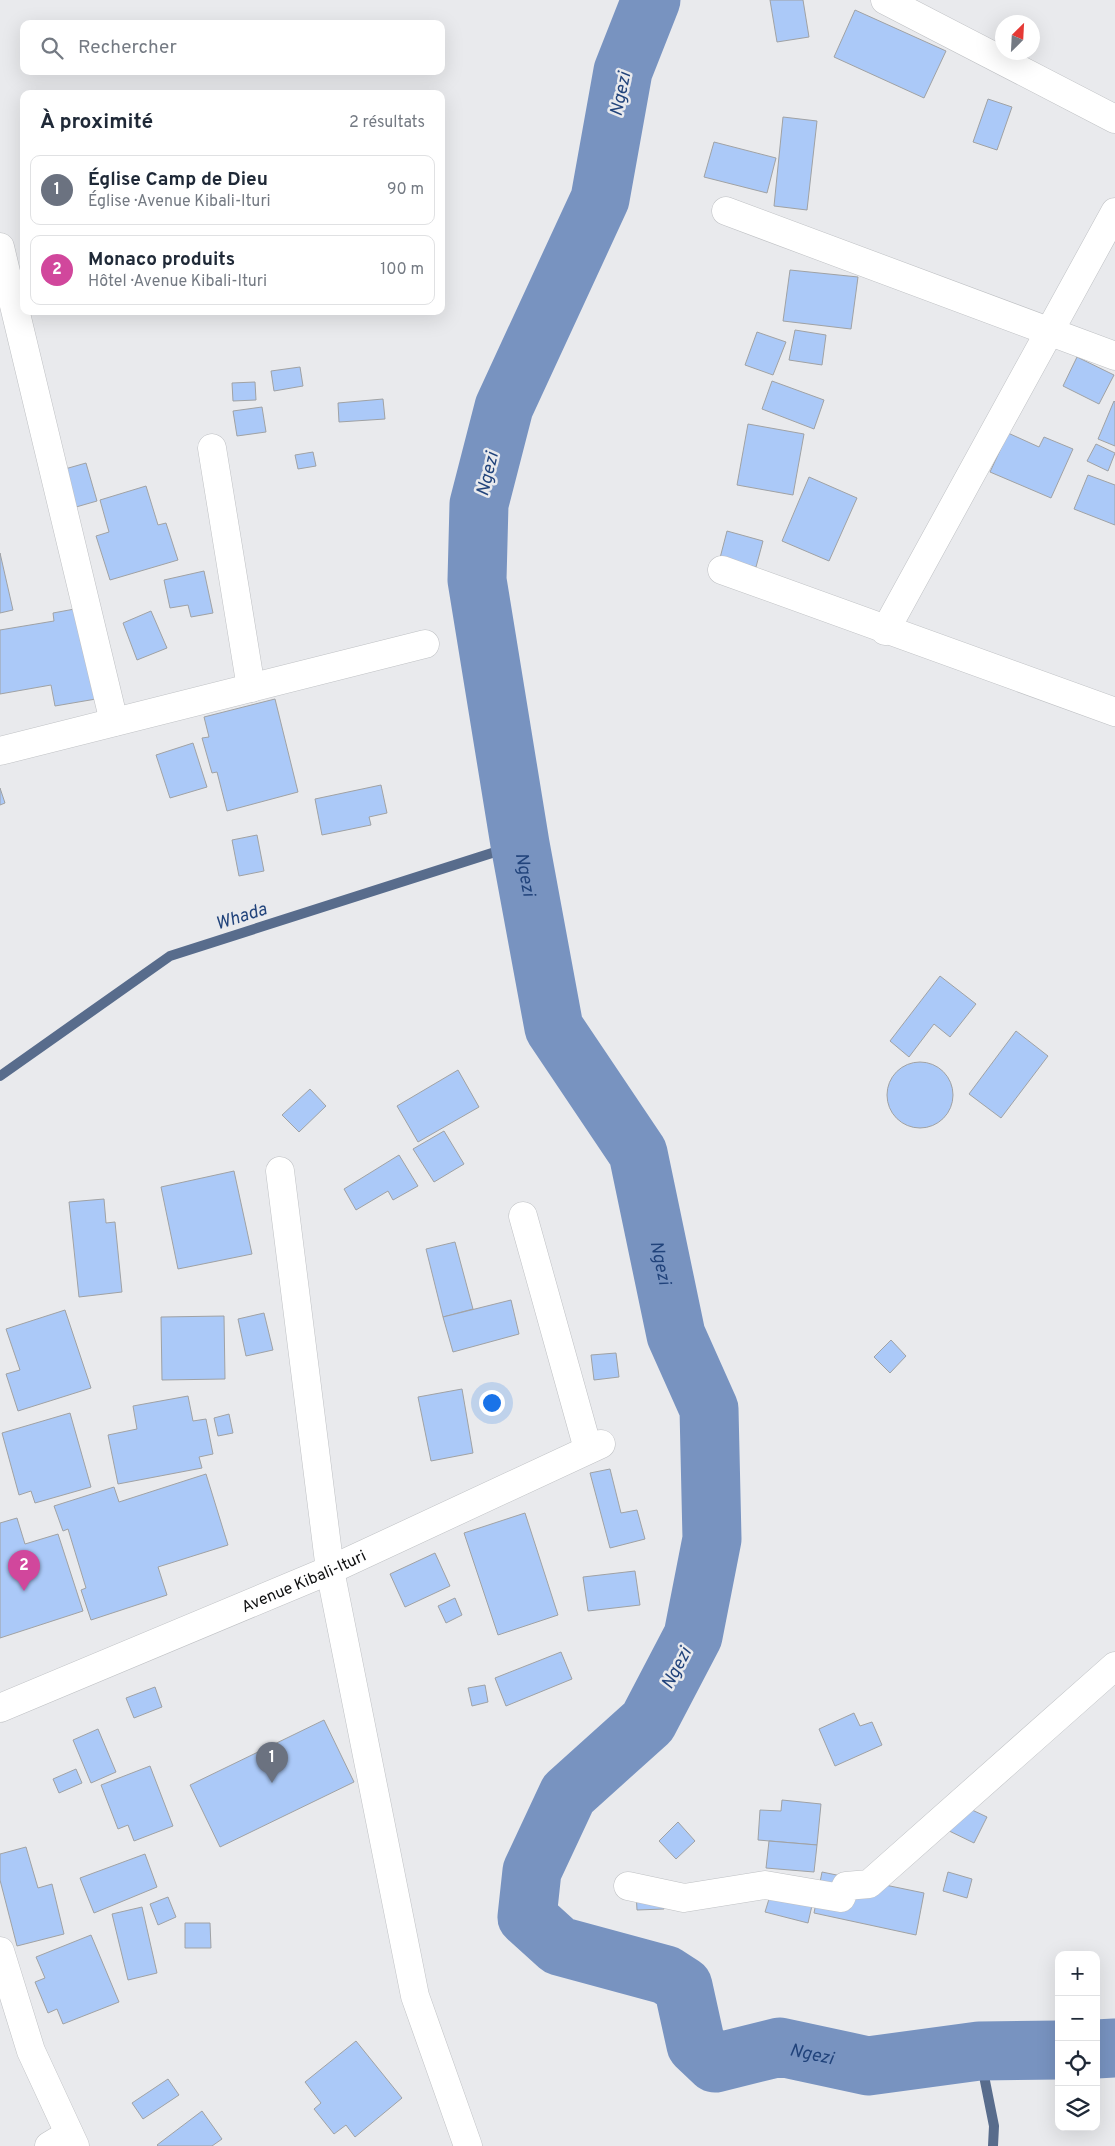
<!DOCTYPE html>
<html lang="fr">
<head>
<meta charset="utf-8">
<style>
	:root { --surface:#fff; --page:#f2f2f3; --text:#1f2937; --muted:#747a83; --line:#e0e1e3; --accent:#2563eb }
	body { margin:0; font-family:Overpass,sans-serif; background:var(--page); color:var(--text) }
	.controls { position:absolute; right:15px; bottom:15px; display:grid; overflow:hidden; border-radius:10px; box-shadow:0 5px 20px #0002 }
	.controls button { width:45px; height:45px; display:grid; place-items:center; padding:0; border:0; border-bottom:1px solid var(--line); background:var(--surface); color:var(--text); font:25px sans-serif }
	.compass { position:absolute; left:995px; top:15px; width:45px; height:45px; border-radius:50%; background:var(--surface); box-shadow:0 5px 20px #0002; rotate:24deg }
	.you { position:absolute; left:491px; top:1402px; width:18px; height:18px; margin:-12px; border:4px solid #fff; border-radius:50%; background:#1a73e8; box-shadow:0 0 0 8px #1a73e833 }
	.badge { display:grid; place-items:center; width:32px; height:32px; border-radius:50%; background:var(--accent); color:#fff; font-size:16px; font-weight:700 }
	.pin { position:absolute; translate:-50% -41px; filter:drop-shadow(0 1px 2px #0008) }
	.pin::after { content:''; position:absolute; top:26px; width:18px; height:15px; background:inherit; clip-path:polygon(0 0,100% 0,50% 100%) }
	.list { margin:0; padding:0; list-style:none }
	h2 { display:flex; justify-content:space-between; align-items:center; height:65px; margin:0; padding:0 20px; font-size:21px }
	h2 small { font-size:16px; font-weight:400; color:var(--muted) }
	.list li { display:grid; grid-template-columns:32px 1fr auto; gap:15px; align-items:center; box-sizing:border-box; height:70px; margin:0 10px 10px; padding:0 10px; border:1px solid var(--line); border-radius:10px }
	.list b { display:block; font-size:19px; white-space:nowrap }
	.list p { margin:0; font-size:16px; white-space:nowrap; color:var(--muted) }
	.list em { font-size:16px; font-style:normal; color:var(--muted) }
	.icon { flex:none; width:28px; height:28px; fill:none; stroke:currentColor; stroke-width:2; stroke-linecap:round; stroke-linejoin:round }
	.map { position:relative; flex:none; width:1115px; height:2146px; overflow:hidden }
	.search { position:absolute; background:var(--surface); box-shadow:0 5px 20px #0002; left:20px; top:20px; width:425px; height:55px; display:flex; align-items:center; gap:12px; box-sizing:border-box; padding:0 18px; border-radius:10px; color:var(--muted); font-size:19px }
	.panel { position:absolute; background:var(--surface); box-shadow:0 5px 20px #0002; left:20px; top:90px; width:425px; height:225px; border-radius:10px }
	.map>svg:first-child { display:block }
</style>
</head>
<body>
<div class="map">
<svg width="1115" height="2146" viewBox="0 0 1115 2146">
	<rect width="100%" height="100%" fill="#e9eaed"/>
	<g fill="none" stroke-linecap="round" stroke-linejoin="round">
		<!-- stream -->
		<g stroke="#586c8c" stroke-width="10">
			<polyline points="0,1076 170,956 520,844"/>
			<polyline points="979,2051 994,2126 993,2146"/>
		</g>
		<!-- river -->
		<g stroke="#7893c0" stroke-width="59">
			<path id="s1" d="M651,0L623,71L600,199L504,407L479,504L477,580L520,844L554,1028L638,1153L676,1335L709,1409L712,1539L693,1636L648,1722L568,1794L532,1871L527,1917L559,1946L666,1975L683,1986L696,2045L715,2063L780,2047L868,2066L979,2051L1059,2050"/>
			<polyline points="1096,2049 1115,2048"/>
		</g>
	</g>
	<!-- building -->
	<g fill="#abc9f8" stroke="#a0a2a4">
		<polygon points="770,0 803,0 809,37 777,42"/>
		<polygon points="855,10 946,51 924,98 834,57"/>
		<polygon points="988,99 1012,107 997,150 973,142"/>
		<polygon points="783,117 817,121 807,210 774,206"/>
		<polygon points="714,142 776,158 767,193 704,177"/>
		<polygon points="790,270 858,277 851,329 783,321"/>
		<polygon points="795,330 826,335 822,365 789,360"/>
		<polygon points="757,332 786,342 773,375 745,365"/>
		<polygon points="1077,357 1114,375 1099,404 1063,386"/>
		<polygon points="300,367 303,386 274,391 271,371"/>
		<polygon points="772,381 824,400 814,429 762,409"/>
		<polygon points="255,382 256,400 233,401 232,383"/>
		<polygon points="383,399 385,419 339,422 338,403"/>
		<polygon points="1114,401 1115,402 1115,446 1098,439"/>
		<polygon points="262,407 266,432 237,436 233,411"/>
		<polygon points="748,424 804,434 793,495 737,485"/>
		<polygon points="1008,433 1039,447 1044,437 1073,449 1051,498 990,472"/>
		<polygon points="1096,444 1115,453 1108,471 1087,461"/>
		<polygon points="313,452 316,466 298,469 295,455"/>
		<polygon points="86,463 97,501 69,509 58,471"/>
		<polygon points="1088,475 1115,485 1115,525 1074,509"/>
		<polygon points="809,477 857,498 829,561 782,541"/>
		<polygon points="146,486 158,525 166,523 178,560 110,580 96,536 109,532 100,500"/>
		<polygon points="727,531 763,541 756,567 720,558"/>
		<polygon points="0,553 13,610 0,613"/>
		<polygon points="204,571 213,613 191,617 188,605 170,608 164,580"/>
		<polygon points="80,608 96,699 55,706 51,685 0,694 0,630 54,621 53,613"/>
		<polygon points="151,611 167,648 137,660 123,623"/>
		<polygon points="275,699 298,792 227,811 217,772 212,773 202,738 209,737 204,717"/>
		<polygon points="193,743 207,787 170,798 156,755"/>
		<polygon points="381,785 387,813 369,817 371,825 322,835 315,799"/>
		<polygon points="0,788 5,803 0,805"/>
		<polygon points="257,835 264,871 239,876 232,840"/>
		<polygon points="940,976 976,1004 950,1037 934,1024 909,1057 890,1041"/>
		<polygon points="1016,1031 1048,1056 1001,1118 969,1094"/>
		<circle cx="920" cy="1095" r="33"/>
		<polygon points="458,1070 479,1107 418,1142 397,1106"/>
		<polygon points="310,1089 326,1106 299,1132 282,1115"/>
		<polygon points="444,1131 464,1164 434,1182 413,1149"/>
		<polygon points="399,1155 418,1186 393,1200 388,1191 356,1210 344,1189"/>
		<polygon points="234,1171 252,1254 178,1269 161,1187"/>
		<polygon points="104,1199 106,1223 115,1222 122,1292 79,1297 69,1202"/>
		<polygon points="455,1242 473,1309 443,1317 426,1249"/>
		<polygon points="511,1300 519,1334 453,1352 443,1317"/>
		<polygon points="65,1310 91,1388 18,1411 6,1374 20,1370 6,1329"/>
		<polygon points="264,1313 273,1350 246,1356 238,1319"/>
		<polygon points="224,1316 225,1379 162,1380 161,1317"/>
		<polygon points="891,1340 906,1356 890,1373 874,1357"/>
		<polygon points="616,1353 619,1377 594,1380 591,1355"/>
		<polygon points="462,1389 473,1453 431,1461 418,1397"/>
		<polygon points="188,1396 193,1421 206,1419 213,1454 199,1457 202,1468 118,1484 108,1435 137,1429 133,1406"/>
		<polygon points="70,1413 91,1487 35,1503 31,1491 19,1495 2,1433"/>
		<polygon points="229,1414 233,1433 218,1436 214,1418"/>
		<polygon points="610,1469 621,1513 637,1510 645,1539 610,1548 590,1473"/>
		<polygon points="206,1474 228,1545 158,1567 167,1595 91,1620 81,1590 86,1588 68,1529 63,1531 54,1506 114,1487 119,1502"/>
		<polygon points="525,1513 558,1615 498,1635 464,1533"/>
		<polygon points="17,1518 25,1544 58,1534 83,1611 0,1638 0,1523"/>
		<polygon points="435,1553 450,1586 405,1607 390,1574"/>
		<polygon points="635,1571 640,1605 588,1611 583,1577"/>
		<polygon points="455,1598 462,1615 446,1623 438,1606"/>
		<polygon points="561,1652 572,1679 506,1706 495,1678"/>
		<polygon points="485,1685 488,1702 472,1706 468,1688"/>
		<polygon points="155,1687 162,1707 134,1718 126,1698"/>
		<polygon points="854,1713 860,1726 872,1722 882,1745 835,1766 819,1729"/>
		<polygon points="324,1720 354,1782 220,1847 190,1785"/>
		<polygon points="98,1729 116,1772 91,1783 73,1740"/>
		<polygon points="150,1766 173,1826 134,1841 128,1825 118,1829 101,1785"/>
		<polygon points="76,1769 82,1783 59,1793 53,1779"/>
		<polygon points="782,1800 821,1804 817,1845 758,1840 760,1810 781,1811"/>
		<polygon points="953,1801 987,1817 974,1843 941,1827"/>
		<polygon points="678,1822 695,1841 676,1859 659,1841"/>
		<polygon points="769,1841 817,1845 814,1872 766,1868"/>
		<polygon points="26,1847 38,1888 52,1884 64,1934 17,1946 0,1880 0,1854"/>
		<polygon points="145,1854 157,1887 94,1913 80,1878"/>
		<polygon points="822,1872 924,1893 916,1935 814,1913"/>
		<polygon points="948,1872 972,1879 967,1898 943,1891"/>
		<polygon points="773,1886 816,1888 808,1923 765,1912"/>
		<polygon points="663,1891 664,1909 637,1910 636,1892"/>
		<polygon points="168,1897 176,1917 158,1925 150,1904"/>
		<polygon points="142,1907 157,1973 128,1980 112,1914"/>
		<polygon points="185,1923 210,1923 211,1948 185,1948"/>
		<polygon points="91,1935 119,2002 63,2024 57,2009 48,2013 35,1982 45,1978 36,1957"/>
		<polygon points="356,2041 402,2098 355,2137 346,2125 334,2134 314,2109 321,2103 305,2082"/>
		<polygon points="168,2079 179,2095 143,2119 132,2103"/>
		<polygon points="202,2111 222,2139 212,2146 158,2146 157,2145"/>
	</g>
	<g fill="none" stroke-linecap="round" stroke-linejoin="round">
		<!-- minor casing -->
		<g stroke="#bfc1c4" stroke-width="29">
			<g id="minor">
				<polyline points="885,0 1115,119"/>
				<polyline points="726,211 1115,356"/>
				<polyline points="0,247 114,722"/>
				<polyline points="212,448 251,688"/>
				<polyline points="722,570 1115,712"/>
				<polyline points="885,631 1115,212"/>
				<polyline points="0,751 425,644"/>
				<polyline points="280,1171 330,1570 415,1996 468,2146"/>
				<polyline points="523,1216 588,1449"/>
				<path id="s2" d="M0,1708L330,1570L601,1444"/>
				<polyline points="628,1886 684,1898 765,1885 841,1898 846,1886 869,1884 1115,1666"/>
				<polyline points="0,1951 31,2051 75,2146"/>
				<polyline points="49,2146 69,2134"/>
			</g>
		</g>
		<!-- minor -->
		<use href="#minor" stroke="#fff" stroke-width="28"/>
	</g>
	<g text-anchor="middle" stroke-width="5" stroke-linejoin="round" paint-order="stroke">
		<!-- street labels -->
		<g font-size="16" fill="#0f1011" stroke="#e9eaed">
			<text dy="6" stroke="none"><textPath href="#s2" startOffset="329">Avenue Kibali-Ituri</textPath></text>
		</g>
		<!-- water labels -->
		<g font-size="18" font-style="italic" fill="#21437b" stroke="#e9eaed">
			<text transform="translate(620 94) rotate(-78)" y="6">Ngezi</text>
			<text transform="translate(487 474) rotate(-76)" y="6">Ngezi</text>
			<text dy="6" stroke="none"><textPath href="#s1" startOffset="910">Ngezi</textPath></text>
			<text transform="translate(241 916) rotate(-18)" y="6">Whada</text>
			<text dy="6" stroke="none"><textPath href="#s1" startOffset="1329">Ngezi</textPath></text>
			<text transform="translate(676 1668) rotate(-62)" y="6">Ngezi</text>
			<text dy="6" stroke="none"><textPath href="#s1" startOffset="2409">Ngezi</textPath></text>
		</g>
	</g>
</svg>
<div class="controls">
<button>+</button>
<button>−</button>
<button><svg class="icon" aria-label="locate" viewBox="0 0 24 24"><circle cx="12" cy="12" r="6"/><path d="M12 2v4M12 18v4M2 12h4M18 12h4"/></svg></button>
<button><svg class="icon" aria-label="layers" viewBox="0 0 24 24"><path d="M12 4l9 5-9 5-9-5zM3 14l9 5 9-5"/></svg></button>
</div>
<svg class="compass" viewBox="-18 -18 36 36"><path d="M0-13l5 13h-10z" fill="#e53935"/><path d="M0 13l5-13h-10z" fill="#747a83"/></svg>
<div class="you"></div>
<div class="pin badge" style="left:272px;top:1783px;background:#6b7280">1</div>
<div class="pin badge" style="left:24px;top:1591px;background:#d1479c">2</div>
<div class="search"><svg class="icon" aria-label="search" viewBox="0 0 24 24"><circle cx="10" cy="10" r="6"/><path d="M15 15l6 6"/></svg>Rechercher</div>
<section class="panel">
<h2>À proximité<small>2 résultats</small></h2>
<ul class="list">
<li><span class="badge" style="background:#6b7280">1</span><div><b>Église Camp de Dieu</b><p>Église · Avenue Kibali-Ituri</p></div><em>90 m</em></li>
<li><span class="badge" style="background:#d1479c">2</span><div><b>Monaco produits</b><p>Hôtel · Avenue Kibali-Ituri</p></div><em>100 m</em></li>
</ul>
</section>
</div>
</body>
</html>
